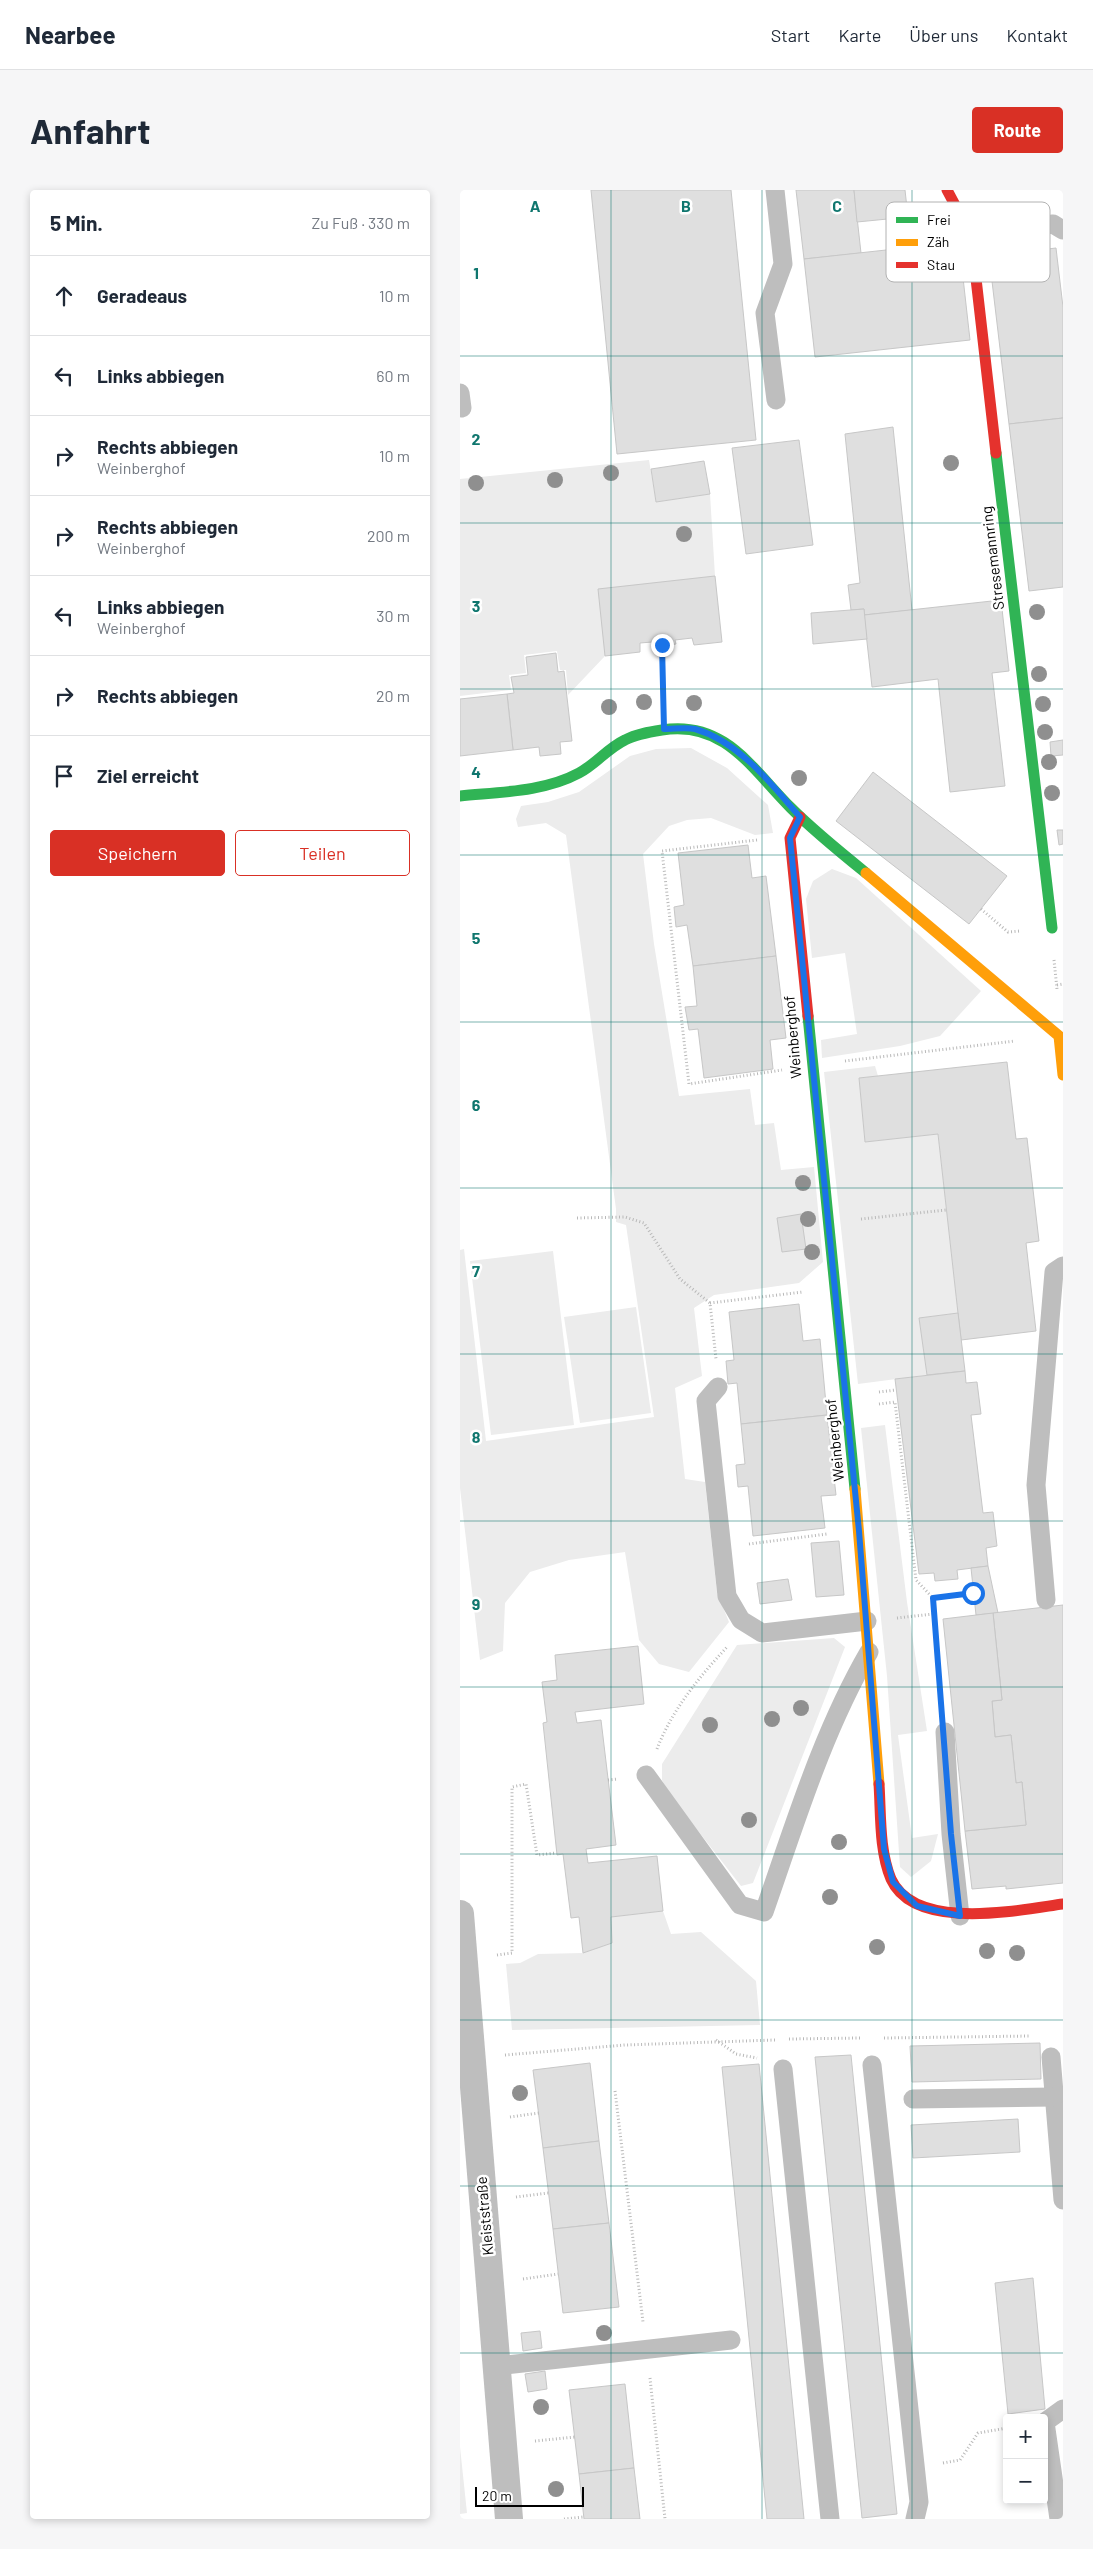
<!DOCTYPE html>
<html lang="de">
<head>
<meta charset="utf-8">
<style>
	:root { --surface:#fff; --page:#f6f6f7; --text:#1f2937; --muted:#747a83; --line:#e0e1e3; --accent:#d93025 }
	body { margin:0; font-family:Barlow,sans-serif; background:var(--page); color:var(--text) }
	.controls { position:absolute; right:15px; bottom:15px; display:grid; overflow:hidden; border-radius:5px; box-shadow:0 2px 8px #0003 }
	.controls button { width:45px; height:45px; display:grid; place-items:center; padding:0; border:0; border-bottom:1px solid var(--line); background:var(--surface); color:var(--text); font:25px sans-serif }
	.scale { position:absolute; left:15px; bottom:12px; width:109px; box-sizing:border-box; padding-left:5px; border:2px solid #000; border-top:0; font-size:14px; line-height:18px; white-space:nowrap; color:#000; -webkit-text-stroke:4px #fff; paint-order:stroke }
	.stop { position:absolute; width:15px; height:15px; margin:-11px; border:4px solid #1a73e8; border-radius:50%; background:#fff }
	.stop.end { background:#1a73e8; border-color:#fff; box-shadow:0 1px 5px #0008 }
	.list { margin:0; padding:0; list-style:none }
	h2 { display:flex; justify-content:space-between; align-items:center; height:65px; margin:0; padding:0 20px; font-size:21px }
	h2 small { font-size:16px; font-weight:400; color:var(--muted) }
	.list li { display:grid; grid-template-columns:32px 1fr auto; gap:15px; align-items:center; box-sizing:border-box; height:80px; padding:0 20px; border-top:1px solid var(--line) }
	.list b { display:block; font-size:19px; white-space:nowrap }
	.list p { margin:0; font-size:16px; white-space:nowrap; color:var(--muted) }
	.list em { font-size:16px; font-style:normal; color:var(--muted) }
	.actions { display:flex; gap:10px; padding:15px 20px }
	.actions a { flex:1; padding:11px 0; border:1px solid var(--accent); border-radius:5px; text-align:center; font-size:18px; color:var(--accent) }
	.actions .main { background:var(--accent); color:#fff }
	.icon { flex:none; width:28px; height:28px; fill:none; stroke:currentColor; stroke-width:2; stroke-linecap:round; stroke-linejoin:round }
	.map { position:relative; flex:none; width:603px; height:2329px; overflow:hidden; border-radius:5px }
	header { display:flex; align-items:center; gap:30px; box-sizing:border-box; height:70px; padding:0 25px; background:var(--surface); border-bottom:1px solid var(--line) }
	header strong { font-size:24px }
	nav { display:flex; gap:28px; margin-inline-start:auto; font-size:18px }
	.intro { display:flex; align-items:center; justify-content:space-between; box-sizing:border-box; height:120px; padding:0 30px }
	h1 { margin:0; font-size:35px }
	.button { padding:12px 22px; border-radius:5px; background:var(--accent); color:#fff; font-size:18px; font-weight:700 }
	main { display:flex; gap:30px; padding:0 30px }
	aside { flex:1; background:var(--surface); border-radius:5px; box-shadow:0 2px 8px #0003 }
	.map>svg:first-child { display:block }
</style>
</head>
<body>
<header>
<strong>Nearbee</strong>
<nav><a>Start</a><a>Karte</a><a>Über uns</a><a>Kontakt</a></nav>
</header>
<div class="intro"><h1>Anfahrt</h1><a class="button">Route</a></div>
<main>
<aside>
<h2>5 Min.<small>Zu Fuß · 330 m</small></h2>
<ul class="list">
<li><svg class="icon" aria-label="ahead" viewBox="0 0 24 24"><path d="M12 20V5M6 11l6-6 6 6"/></svg><div><b>Geradeaus</b></div><em>10 m</em></li>
<li><svg class="icon" aria-label="left" viewBox="0 0 24 24"><path d="M17 20v-9H6M10 6l-5 5 5 5"/></svg><div><b>Links abbiegen</b></div><em>60 m</em></li>
<li><svg class="icon" aria-label="right" viewBox="0 0 24 24"><path d="M7 20v-9h11M14 6l5 5-5 5"/></svg><div><b>Rechts abbiegen</b><p>Weinberghof</p></div><em>10 m</em></li>
<li><svg class="icon" aria-label="right" viewBox="0 0 24 24"><path d="M7 20v-9h11M14 6l5 5-5 5"/></svg><div><b>Rechts abbiegen</b><p>Weinberghof</p></div><em>200 m</em></li>
<li><svg class="icon" aria-label="left" viewBox="0 0 24 24"><path d="M17 20v-9H6M10 6l-5 5 5 5"/></svg><div><b>Links abbiegen</b><p>Weinberghof</p></div><em>30 m</em></li>
<li><svg class="icon" aria-label="right" viewBox="0 0 24 24"><path d="M7 20v-9h11M14 6l5 5-5 5"/></svg><div><b>Rechts abbiegen</b></div><em>20 m</em></li>
<li><svg class="icon" aria-label="arrive" viewBox="0 0 24 24"><path d="M6 21V4h12l-3 4 3 4H6"/></svg><div><b>Ziel erreicht</b></div></li>
</ul>
<div class="actions"><a class="main">Speichern</a><a>Teilen</a></div>
</aside>
<div class="map">
<svg width="603" height="2329" viewBox="0 0 603 2329">
	<rect width="100%" height="100%" fill="#fff"/>
	<!-- green -->
	<g fill="#ececec">
		<polygon points="189,270 196,312 250,304 255,386 145,466 108,505 106,480 100,480 97,461 64,465 66,483 49,485 51,500 0,506 0,289"/>
		<polygon points="231,558 267,578 308,615 313,643 295,645 251,628 227,630 209,636 183,664 194,754 219,906 290,899 295,935 314,933 321,980 354,977 363,1072 339,1093 254,1105 234,1118 242,1186 215,1198 225,1289 245,1292 257,1403 269,1432 229,1482 199,1474 179,1450 165,1362 109,1370 70,1382 45,1413 43,1461 20,1470 0,1298 0,1060 4,1059 26,1251 194,1227 166,1035 156,1032 156,1019 106,645 86,633 58,637 56,629 61,616 88,612 119,602 170,566 196,559"/>
		<polygon points="372,679 396,688 521,801 480,846 440,856 362,868 361,850 397,844 385,763 352,768 346,709 353,691"/>
		<polygon points="415,876 418,886 399,888 405,952 478,944 498,1123 459,1128 467,1185 398,1194 364,882"/>
		<polygon points="93,1061 114,1235 31,1245 10,1071"/>
		<polygon points="176,1117 191,1223 120,1233 104,1127"/>
		<polygon points="425,1235 447,1412 467,1541 438,1545 452,1648 478,1644 471,1671 451,1687 440,1677 427,1486 401,1238"/>
		<polygon points="374,1448 385,1457 293,1693 281,1696 207,1601 202,1590 202,1574 277,1455"/>
		<polygon points="203,1721 211,1744 241,1742 296,1791 300,1835 52,1840 46,1774 60,1773 78,1764 123,1763 152,1753 151,1727"/>
		<polygon points="0,2257 7,2323 0,2324"/>
	</g>
	<!-- building -->
	<g fill="#dfdfdf" stroke="#c7c7c7">
		<polygon points="131,0 271,0 296,250 157,264"/>
		<polygon points="336,0 394,0 401,63 344,69"/>
		<polygon points="394,0 445,0 448,27 397,32"/>
		<polygon points="499,52 510,150 355,167 344,69"/>
		<polygon points="596,58 603,117 603,228 549,234 529,66"/>
		<polygon points="603,228 603,397 569,401 549,234"/>
		<polygon points="433,237 452,420 404,425 404,419 391,420 388,395 400,393 385,244"/>
		<polygon points="339,250 353,355 286,364 272,258"/>
		<polygon points="244,271 250,304 196,312 191,279"/>
		<polygon points="255,386 262,452 234,455 232,448 215,450 216,454 192,457 192,452 180,453 180,462 145,466 138,399"/>
		<polygon points="541,410 549,481 532,483 545,596 490,602 478,489 412,497 404,425"/>
		<polygon points="404,419 407,449 353,454 351,423"/>
		<polygon points="96,463 98,482 104,481 112,551 100,552 101,564 80,566 79,557 53,560 47,504 54,503 51,487 68,485 66,467"/>
		<polygon points="47,504 53,560 0,566 0,509"/>
		<polygon points="603,550 603,565 591,566 590,552"/>
		<polygon points="413,582 547,686 509,734 376,631"/>
		<polygon points="597,640 603,640 603,654 599,655"/>
		<polygon points="288,655 292,688 306,686 316,766 233,776 227,735 216,737 214,717 224,715 218,663"/>
		<polygon points="316,766 326,848 310,850 313,879 244,888 238,839 229,840 225,817 237,816 233,776"/>
		<polygon points="547,872 556,949 567,948 579,1051 566,1053 576,1141 501,1150 478,944 405,952 399,888"/>
		<polygon points="341,1024 346,1059 322,1062 317,1028"/>
		<polygon points="339,1114 343,1151 360,1149 367,1225 281,1234 277,1193 268,1194 266,1171 274,1170 269,1122"/>
		<polygon points="498,1123 505,1181 467,1185 459,1128"/>
		<polygon points="505,1181 506,1193 517,1192 521,1224 511,1225 523,1323 533,1322 537,1356 526,1358 528,1376 497,1380 498,1389 475,1391 474,1383 459,1384 435,1189"/>
		<polygon points="367,1225 376,1305 361,1306 365,1338 293,1346 288,1296 278,1297 276,1275 285,1274 281,1234"/>
		<polygon points="379,1351 384,1405 356,1407 351,1353"/>
		<polygon points="528,1376 538,1423 516,1425 511,1378"/>
		<polygon points="328,1389 332,1410 300,1414 297,1393"/>
		<polygon points="603,1415 603,1693 546,1699 546,1696 512,1699 505,1641 566,1635 562,1592 556,1593 551,1545 535,1547 532,1511 542,1510 533,1423"/>
		<polygon points="533,1423 542,1510 532,1511 535,1547 551,1545 556,1593 562,1592 566,1635 505,1641 483,1429"/>
		<polygon points="178,1456 184,1514 115,1522 117,1533 141,1530 156,1655 126,1659 128,1673 197,1666 203,1721 151,1727 152,1753 123,1763 119,1727 111,1728 103,1664 97,1665 83,1533 87,1532 82,1492 97,1490 95,1465"/>
		<polygon points="580,1853 581,1889 452,1892 450,1856"/>
		<polygon points="391,1865 437,2324 402,2328 355,1867"/>
		<polygon points="130,1873 139,1951 83,1958 73,1880"/>
		<polygon points="299,1874 344,2329 307,2329 262,1877"/>
		<polygon points="558,1929 560,1962 453,1968 451,1935"/>
		<polygon points="139,1951 149,2033 93,2039 83,1958"/>
		<polygon points="149,2033 159,2117 103,2123 93,2039"/>
		<polygon points="573,2088 585,2219 548,2224 535,2093"/>
		<polygon points="80,2141 82,2158 63,2161 61,2143"/>
		<polygon points="85,2181 87,2199 68,2202 65,2184"/>
		<polygon points="165,2194 174,2278 119,2284 109,2200"/>
		<polygon points="174,2278 180,2329 124,2329 119,2284"/>
	</g>
	<g fill="none" stroke-linecap="round" stroke-linejoin="round">
		<!-- path -->
		<g stroke="#b9b9b9" stroke-width="3" stroke-dasharray="1 2.5" stroke-linecap="butt">
			<polyline points="201,455 203,506"/>
			<polyline points="297,650 202,661 229,894 322,880"/>
			<polyline points="521,719 548,742 560,741"/>
			<polyline points="594,770 597,799"/>
			<polyline points="597,795 603,794"/>
			<polyline points="385,871 555,851"/>
			<polyline points="117,1028 165,1027 184,1033 220,1089 250,1113 256,1169"/>
			<polyline points="401,1029 486,1020"/>
			<polyline points="250,1113 343,1102"/>
			<polyline points="419,1202 436,1200"/>
			<polyline points="419,1214 435,1212 456,1390 473,1408 513,1403"/>
			<polyline points="289,1354 367,1344"/>
			<polyline points="473,1408 482,1515"/>
			<polyline points="437,1428 473,1424"/>
			<path d="M197,1559C212,1520 239,1487 268,1456"/>
			<polyline points="148,1590 158,1589"/>
			<polyline points="37,1765 52,1763 52,1597 66,1594 77,1665 96,1663"/>
			<polyline points="424,1848 570,1846"/>
			<polyline points="329,1849 400,1848"/>
			<polyline points="256,1850 276,1864 297,1868"/>
			<polyline points="45,1865 165,1855 315,1850"/>
			<polyline points="155,1901 183,2132"/>
			<polyline points="50,1927 79,1923"/>
			<polyline points="56,2007 88,2003"/>
			<polyline points="63,2089 98,2084"/>
			<polyline points="190,2188 205,2329"/>
			<polyline points="75,2251 115,2247"/>
			<polyline points="483,2273 500,2270 518,2243 547,2238"/>
			<polyline points="104,2329 123,2327"/>
		</g>
		<!-- lane -->
		<g stroke="#bebebe" stroke-width="19">
			<polyline points="315,0 323,74 305,123 316,210"/>
			<polyline points="511,45 593,34 603,40"/>
			<polyline points="0,203 2,218"/>
			<polyline points="258,1197 246,1211 267,1406 281,1430 302,1443 407,1431"/>
			<polyline points="586,1410 576,1295 594,1082 603,1076"/>
			<polyline points="485,1542 491,1644 500,1726"/>
			<path d="M186,1585L280,1715L304,1722C335,1634 362,1543 409,1462"/>
			<polyline points="591,1867 603,2010"/>
			<polyline points="412,1875 459,2312 455,2329"/>
			<polyline points="323,1879 370,2329"/>
			<polyline points="453,1909 594,1907"/>
			<polyline points="37,2176 271,2150"/>
			<polyline points="599,2329 585,2232 603,2219"/>
		</g>
		<!-- street -->
		<polyline stroke="#bebebe" stroke-width="28" points="0,1724 49,2329"/>
		<!-- fast -->
		<g stroke="#30b455" stroke-width="11">
			<polyline points="536,263 592,738"/>
			<path d="M0,606C39,602 84,602 119,583C136,574 148,558 165,550C176,544 189,542 202,540C265,530 292,579 331,618C354,641 380,662 406,683"/>
			<polyline points="348,826 395,1299"/>
		</g>
		<!-- slow -->
		<g stroke="#ff9f0a" stroke-width="11">
			<polyline points="406,683 599,846 603,885"/>
			<polyline points="395,1299 419,1594"/>
		</g>
		<!-- jam -->
		<g stroke="#e5322d" stroke-width="11">
			<polyline points="487,0 511,45 536,263"/>
			<polyline points="340,627 330,648 348,826"/>
			<path d="M419,1594C421,1624 419,1660 431,1689C455,1742 559,1720 603,1714"/>
		</g>
	</g>
	<!-- trees -->
	<g fill="#8f8f8f">
		<circle cx="491" cy="273" r="8"/>
		<circle cx="151" cy="283" r="8"/>
		<circle cx="95" cy="290" r="8"/>
		<circle cx="16" cy="293" r="8"/>
		<circle cx="224" cy="344" r="8"/>
		<circle cx="577" cy="422" r="8"/>
		<circle cx="579" cy="484" r="8"/>
		<circle cx="184" cy="512" r="8"/>
		<circle cx="234" cy="513" r="8"/>
		<circle cx="583" cy="514" r="8"/>
		<circle cx="149" cy="517" r="8"/>
		<circle cx="585" cy="542" r="8"/>
		<circle cx="589" cy="572" r="8"/>
		<circle cx="339" cy="588" r="8"/>
		<circle cx="592" cy="603" r="8"/>
		<circle cx="343" cy="993" r="8"/>
		<circle cx="348" cy="1029" r="8"/>
		<circle cx="352" cy="1062" r="8"/>
		<circle cx="341" cy="1518" r="8"/>
		<circle cx="312" cy="1529" r="8"/>
		<circle cx="250" cy="1535" r="8"/>
		<circle cx="289" cy="1630" r="8"/>
		<circle cx="379" cy="1652" r="8"/>
		<circle cx="370" cy="1707" r="8"/>
		<circle cx="417" cy="1757" r="8"/>
		<circle cx="527" cy="1761" r="8"/>
		<circle cx="557" cy="1763" r="8"/>
		<circle cx="60" cy="1903" r="8"/>
		<circle cx="144" cy="2143" r="8"/>
		<circle cx="81" cy="2217" r="8"/>
		<circle cx="96" cy="2299" r="8"/>
	</g>
	<g fill="none" stroke-linecap="round" stroke-linejoin="round">
		<!-- route -->
		<path stroke="#1a73e8" stroke-width="6" d="M202,455L204,539C214,539 226,537 235,539C280,552 311,594 340,627L330,648L399,1341L424,1659L433,1692L457,1716L500,1726L491,1644L473,1408L513,1403"/>
	</g>
	<!-- grid -->
	<path fill="none" stroke="#0f766e" stroke-width="1" stroke-opacity="0.55" d="M151,0V2329M302,0V2329M452,0V2329M0,166H603M0,333H603M0,499H603M0,665H603M0,832H603M0,998H603M0,1164H603M0,1331H603M0,1497H603M0,1664H603M0,1830H603M0,1996H603M0,2163H603"/>
	<g text-anchor="middle" stroke-width="5" stroke-linejoin="round" paint-order="stroke">
		<!-- street labels -->
		<g font-size="15" fill="#000" stroke="#fff">
			<text transform="translate(533 368) rotate(-97)" y="5">Stresemannring</text>
			<text transform="translate(333 847) rotate(-95)" y="5">Weinberghof</text>
			<text transform="translate(375 1250) rotate(-96)" y="5">Weinberghof</text>
			<text transform="translate(25 2026) rotate(-95)" y="5">Kleiststraße</text>
		</g>
	</g>
	<!-- legend -->
	<rect x="426" y="12" width="164" height="80" rx="8" fill="#fff" stroke="#b2b2b2" stroke-width="1"/>
	<rect x="436" y="27" width="22" height="6" fill="#30b455"/>
	<rect x="436" y="49" width="22" height="7" fill="#ff9f0a"/>
	<rect x="436" y="72" width="22" height="6" fill="#e5322d"/>
	<g font-size="14" fill="#000">
		<text x="467" y="35">Frei</text>
		<text x="467" y="57">Zäh</text>
		<text x="467" y="80">Stau</text>
	</g>
	<g font-size="16" text-anchor="middle" font-weight="bold" fill="#0f766e" stroke="#fff" stroke-width="5" stroke-linejoin="round" paint-order="stroke">
		<text x="75" y="22">A</text>
		<text x="226" y="22">B</text>
		<text x="377" y="22">C</text>
		<text x="16" y="89">1</text>
		<text x="16" y="255">2</text>
		<text x="16" y="422">3</text>
		<text x="16" y="588">4</text>
		<text x="16" y="754">5</text>
		<text x="16" y="921">6</text>
		<text x="16" y="1087">7</text>
		<text x="16" y="1253">8</text>
		<text x="16" y="1420">9</text>
	</g>
</svg>
<div class="controls">
<button>+</button>
<button>−</button>
</div>
<div class="scale">20 m</div>
<div class="stop" style="left:513px;top:1403px"></div>
<div class="stop end" style="left:202px;top:455px"></div>
</div>
</main>
</body>
</html>
